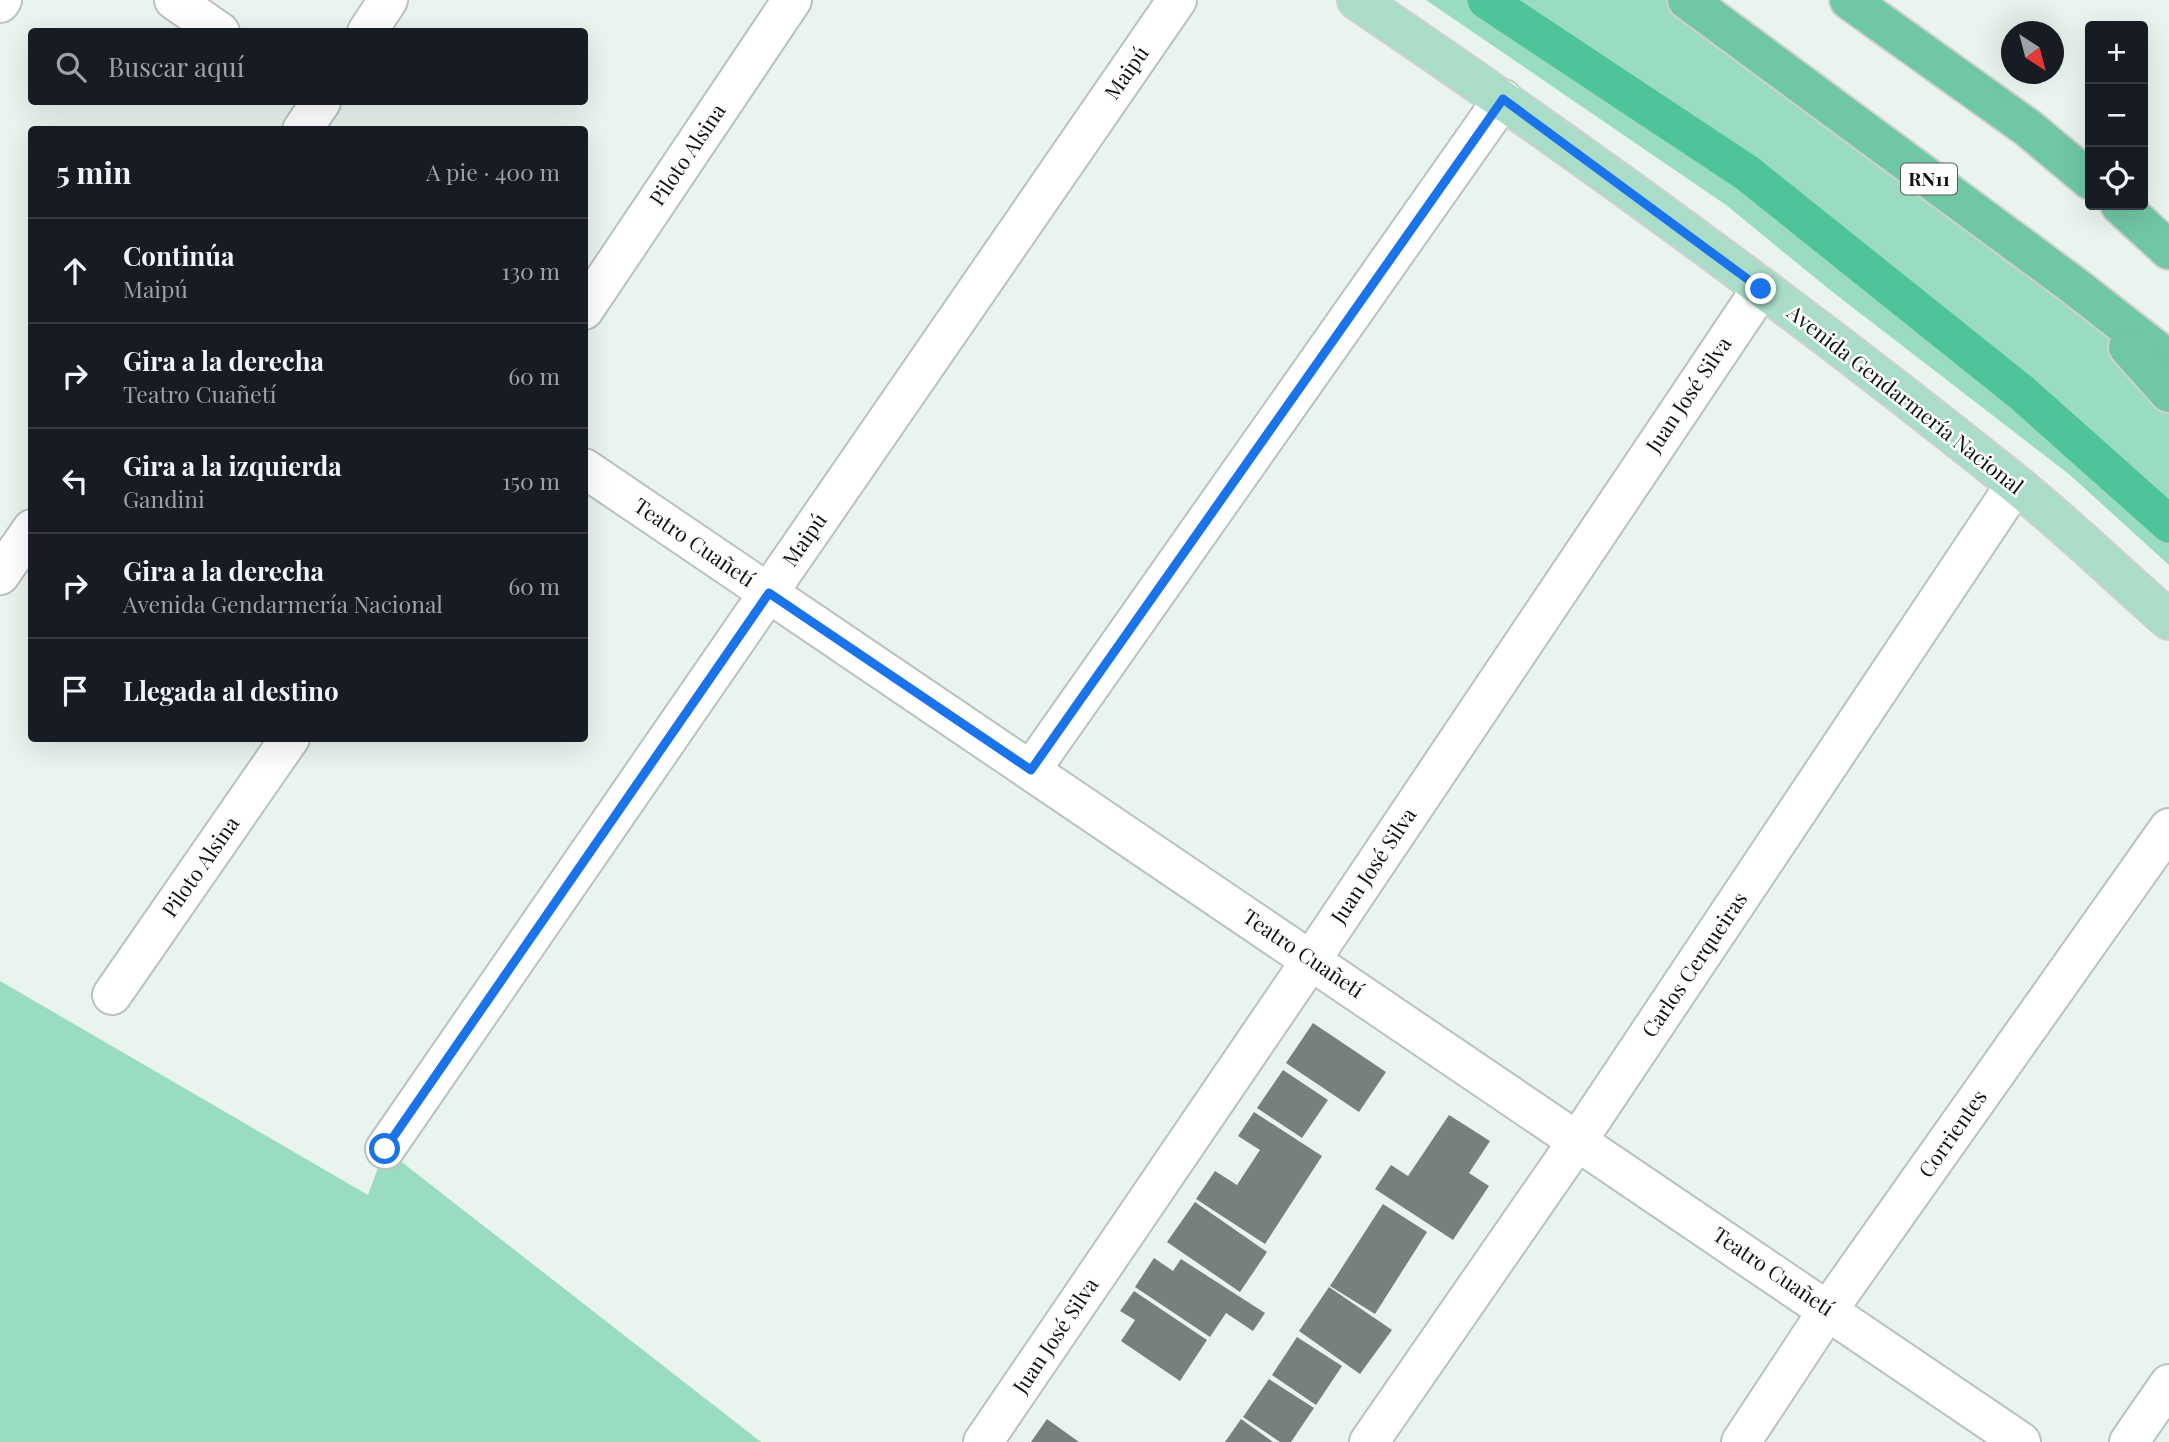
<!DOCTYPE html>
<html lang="es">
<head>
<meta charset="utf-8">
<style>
	:root { --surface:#171b24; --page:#20242c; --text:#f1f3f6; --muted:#9ea1a6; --line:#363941 }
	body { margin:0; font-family:"Playfair Display",serif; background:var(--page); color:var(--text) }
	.controls { position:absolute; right:21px; top:21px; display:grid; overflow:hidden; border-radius:7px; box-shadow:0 7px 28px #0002 }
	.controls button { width:63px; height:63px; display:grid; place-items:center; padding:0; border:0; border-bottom:2px solid var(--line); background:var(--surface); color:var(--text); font:35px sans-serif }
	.compass { position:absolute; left:2001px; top:21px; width:63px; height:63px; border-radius:50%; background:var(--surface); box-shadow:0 7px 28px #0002; rotate:144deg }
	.stop { position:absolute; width:21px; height:21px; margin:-16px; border:5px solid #1a73e8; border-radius:50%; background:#fff }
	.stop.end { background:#1a73e8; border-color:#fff; box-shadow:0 2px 7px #0008 }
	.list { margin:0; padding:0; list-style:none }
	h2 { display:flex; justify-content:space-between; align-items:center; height:91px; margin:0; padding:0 28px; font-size:30px }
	h2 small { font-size:23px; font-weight:400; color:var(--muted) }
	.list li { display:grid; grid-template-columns:46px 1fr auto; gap:21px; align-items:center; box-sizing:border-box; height:105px; padding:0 28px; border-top:2px solid var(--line) }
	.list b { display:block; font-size:26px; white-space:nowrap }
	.list p { margin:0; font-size:23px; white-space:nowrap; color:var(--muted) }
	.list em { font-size:23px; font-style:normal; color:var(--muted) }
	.icon { flex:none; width:38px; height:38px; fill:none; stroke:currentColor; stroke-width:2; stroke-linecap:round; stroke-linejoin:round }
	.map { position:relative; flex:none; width:2169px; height:1442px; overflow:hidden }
	.search { position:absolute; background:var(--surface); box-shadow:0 7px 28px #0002; left:28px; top:28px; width:560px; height:77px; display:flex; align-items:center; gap:18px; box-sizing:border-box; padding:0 24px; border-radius:7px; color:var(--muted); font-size:26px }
	.panel { position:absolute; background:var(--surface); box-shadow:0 7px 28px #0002; left:28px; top:126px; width:560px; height:616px; border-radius:7px }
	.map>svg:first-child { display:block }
</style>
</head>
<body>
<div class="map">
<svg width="2169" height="1442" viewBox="0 0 2169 1442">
	<rect width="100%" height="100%" fill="#eaf4ef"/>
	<!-- green -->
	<g fill="#9adcc0">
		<polygon points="1426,0 1665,0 1736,37 2169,362 2169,565 2070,475 1830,290 1726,205"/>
		<polygon points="0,981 368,1195 385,1149 761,1442 0,1442"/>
	</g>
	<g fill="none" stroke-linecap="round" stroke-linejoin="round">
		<!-- canal -->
		<polyline stroke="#4fc399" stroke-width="37" points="1486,0 1747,173 2022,393 2169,524"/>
	</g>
	<!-- building -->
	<g fill="#78807c">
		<polygon points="1313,1023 1386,1072 1359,1112 1286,1063"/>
		<polygon points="1283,1070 1328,1100 1302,1138 1257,1108"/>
		<polygon points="1254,1112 1322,1156 1265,1244 1196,1199 1215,1171 1237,1185 1260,1150 1238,1136"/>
		<polygon points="1449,1115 1490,1141 1469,1173 1489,1186 1453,1240 1375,1189 1391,1165 1408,1176"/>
		<polygon points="1195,1202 1267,1252 1240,1292 1167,1242"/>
		<polygon points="1383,1204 1427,1232 1375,1314 1330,1286"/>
		<polygon points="1154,1258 1173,1271 1181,1259 1265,1313 1253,1331 1226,1313 1210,1337 1135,1287"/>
		<polygon points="1329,1287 1392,1330 1360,1374 1299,1331"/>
		<polygon points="1134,1291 1207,1340 1180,1381 1121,1341 1135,1320 1120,1311"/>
		<polygon points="1297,1337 1342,1366 1316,1405 1272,1375"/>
		<polygon points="1269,1379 1314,1408 1291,1442 1280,1442 1243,1417"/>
		<polygon points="1047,1419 1079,1442 1031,1442"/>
		<polygon points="1241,1419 1273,1442 1225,1442"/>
	</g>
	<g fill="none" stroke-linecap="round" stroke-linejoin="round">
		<!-- minor casing -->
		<g stroke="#b9c2be" stroke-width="42">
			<g id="minor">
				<polyline points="174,0 220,32"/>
				<polyline points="0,3 2,0"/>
				<polyline points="367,32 388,0"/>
				<polyline points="302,130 321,102"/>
				<polyline points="584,310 792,0"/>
				<polyline points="584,468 2021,1442"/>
				<polyline points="0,575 32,529"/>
				<polyline points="1031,770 1503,99"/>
				<polyline points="112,995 290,738"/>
				<polyline points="385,1149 1177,0"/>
				<polyline points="983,1442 1311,960 1761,289"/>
				<polyline points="1369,1442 1578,1140 2015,485"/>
				<polyline points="1741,1442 1828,1310 2169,828"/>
				<polyline points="2129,1442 2169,1384"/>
			</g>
		</g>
		<!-- major casing -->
		<g stroke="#cfd0d0" stroke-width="42">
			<path id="major" d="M1357,0C1582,152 1802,313 2014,483C2067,526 2117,574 2169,620"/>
		</g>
		<!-- highway casing -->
		<g stroke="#cfd0d0" stroke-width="42">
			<g id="highway">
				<polyline points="1687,0 2073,285 2169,360"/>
				<polyline points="1849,0 2028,128 2090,180"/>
				<polyline points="2120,205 2169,250"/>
				<polyline points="2128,347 2169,393"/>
			</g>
		</g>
		<!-- minor -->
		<use href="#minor" stroke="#fff" stroke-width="38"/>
		<!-- major -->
		<use href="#major" stroke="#a9ddc8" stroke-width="38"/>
		<!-- highway -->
		<use href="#highway" stroke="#70c7a4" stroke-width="38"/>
	</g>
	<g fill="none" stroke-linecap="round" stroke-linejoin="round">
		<!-- route -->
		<polyline stroke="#1a73e8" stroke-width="9" points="385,1149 769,593 1031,770 1503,99 1761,289"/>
	</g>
	<g text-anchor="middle" stroke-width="5" stroke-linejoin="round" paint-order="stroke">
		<!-- shield labels -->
		<rect fill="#fdfffe" stroke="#575a59" stroke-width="2" x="1901" y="163.5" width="56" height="31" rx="5"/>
		<g font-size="19" font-weight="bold" fill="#101312">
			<text x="1929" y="186">RN11</text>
		</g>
		<!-- street labels -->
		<g font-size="21" fill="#101312" stroke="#fdfffe">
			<text transform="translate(1127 73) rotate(-55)" y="7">Maipú</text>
			<text transform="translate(688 155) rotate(-56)" y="7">Piloto Alsina</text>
			<text transform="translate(1689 395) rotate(-56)" y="7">Juan José Silva</text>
			<text transform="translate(1905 400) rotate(38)" y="7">Avenida Gendarmería Nacional</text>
			<text transform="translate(805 540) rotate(-55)" y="7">Maipú</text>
			<text transform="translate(694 543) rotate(34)" y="7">Teatro Cuañetí</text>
			<text transform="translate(1374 866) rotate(-56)" y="7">Juan José Silva</text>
			<text transform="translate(201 867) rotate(-55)" y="7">Piloto Alsina</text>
			<text transform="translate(1303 954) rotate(34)" y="7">Teatro Cuañetí</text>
			<text transform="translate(1695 965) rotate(-56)" y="7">Carlos Cerqueiras</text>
			<text transform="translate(1953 1134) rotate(-55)" y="7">Corrientes</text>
			<text transform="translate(1773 1272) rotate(34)" y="7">Teatro Cuañetí</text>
			<text transform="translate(1056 1336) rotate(-56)" y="7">Juan José Silva</text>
		</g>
	</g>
</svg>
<div class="controls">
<button>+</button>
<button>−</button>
<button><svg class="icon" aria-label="locate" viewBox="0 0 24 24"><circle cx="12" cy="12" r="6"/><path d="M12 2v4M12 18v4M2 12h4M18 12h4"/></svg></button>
</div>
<svg class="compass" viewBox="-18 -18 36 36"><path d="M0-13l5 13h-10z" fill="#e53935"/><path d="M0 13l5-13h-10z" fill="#9ea1a6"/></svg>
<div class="stop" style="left:385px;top:1149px"></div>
<div class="stop end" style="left:1761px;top:289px"></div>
<div class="search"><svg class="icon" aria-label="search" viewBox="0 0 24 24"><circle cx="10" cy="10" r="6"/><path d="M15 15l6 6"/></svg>Buscar aquí</div>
<section class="panel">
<h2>5 min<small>A pie · 400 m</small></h2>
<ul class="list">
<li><svg class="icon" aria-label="ahead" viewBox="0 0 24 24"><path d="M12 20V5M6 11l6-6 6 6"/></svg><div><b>Continúa</b><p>Maipú</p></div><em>130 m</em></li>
<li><svg class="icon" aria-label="right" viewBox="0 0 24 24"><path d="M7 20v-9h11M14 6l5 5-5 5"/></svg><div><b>Gira a la derecha</b><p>Teatro Cuañetí</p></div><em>60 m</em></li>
<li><svg class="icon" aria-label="left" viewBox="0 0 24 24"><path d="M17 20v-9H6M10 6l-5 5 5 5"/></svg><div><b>Gira a la izquierda</b><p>Gandini</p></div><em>150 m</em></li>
<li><svg class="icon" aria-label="right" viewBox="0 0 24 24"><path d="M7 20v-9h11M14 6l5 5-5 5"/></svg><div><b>Gira a la derecha</b><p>Avenida Gendarmería Nacional</p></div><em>60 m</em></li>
<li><svg class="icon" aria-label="arrive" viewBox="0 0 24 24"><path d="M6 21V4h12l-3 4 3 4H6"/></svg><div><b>Llegada al destino</b></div></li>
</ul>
</section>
</div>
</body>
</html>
